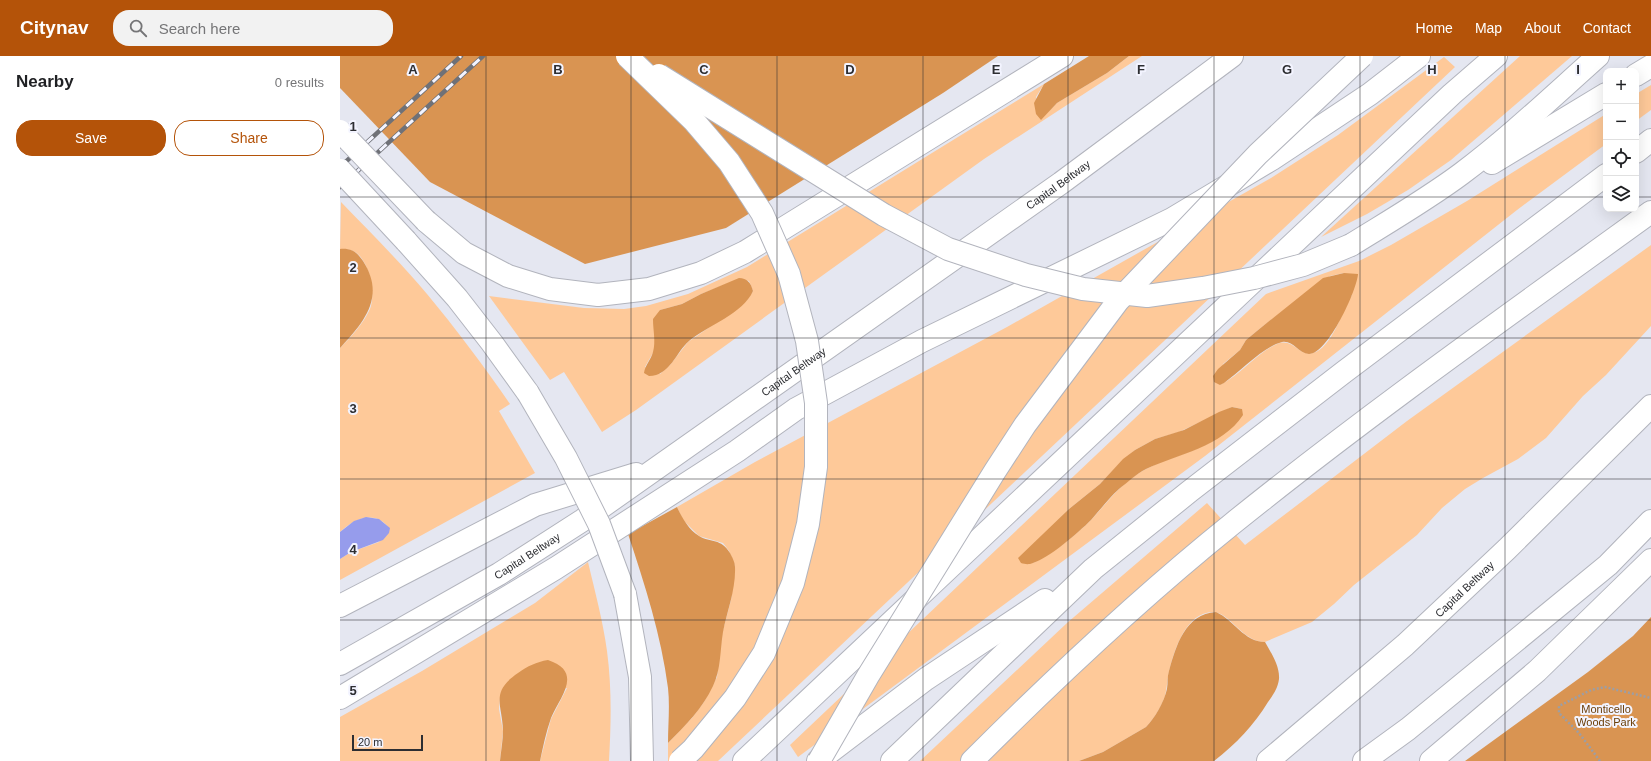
<!DOCTYPE html>
<html lang="en">
<head>
<meta charset="utf-8">
<style>
	:root { --surface:#fff; --page:#f2f2f2; --text:#202124; --muted:#757577; --line:#e0e0e0; --accent:#b45309 }
	body { margin:0; font-family:Helvetica,sans-serif; background:var(--page); color:var(--text) }
	.controls { position:absolute; right:12px; top:12px; display:grid; overflow:hidden; border-radius:8px; box-shadow:0 4px 16px #0002 }
	.controls button { width:36px; height:36px; display:grid; place-items:center; padding:0; border:0; border-bottom:1px solid var(--line); background:var(--surface); color:var(--text); font:20px sans-serif }
	.scale { position:absolute; left:12px; bottom:10px; width:71px; box-sizing:border-box; padding-left:4px; border:2px solid #2d2e32; border-top:0; font-size:11px; line-height:14px; white-space:nowrap; color:#2d2e32; -webkit-text-stroke:3px #f3f4ff; paint-order:stroke }
	.list { margin:0; padding:0; list-style:none }
	h2 { display:flex; justify-content:space-between; align-items:center; height:52px; margin:0; padding:0 16px; font-size:17px }
	h2 small { font-size:13px; font-weight:400; color:var(--muted) }
	.actions { display:flex; gap:8px; padding:12px 16px }
	.actions a { flex:1; padding:9px 0; border:1px solid var(--accent); border-radius:16px; text-align:center; font-size:14px; color:var(--accent) }
	.actions .main { background:var(--accent); color:#fff }
	.icon { flex:none; width:22px; height:22px; fill:none; stroke:currentColor; stroke-width:2; stroke-linecap:round; stroke-linejoin:round }
	.map { position:relative; flex:none; width:1311px; height:705px; overflow:hidden }
	header { display:flex; align-items:center; gap:24px; box-sizing:border-box; height:56px; padding:0 20px; background:var(--accent); color:#fff }
	header strong { font-size:19px }
	nav { display:flex; gap:22px; margin-inline-start:auto; font-size:14px }
	.search { width:280px; height:36px; background:var(--page); display:flex; align-items:center; gap:10px; box-sizing:border-box; padding:0 14px; border-radius:16px; color:var(--muted); font-size:15px }
	main { display:flex }
	aside { flex:1; background:var(--surface) }
	.map>svg:first-child { display:block }
</style>
</head>
<body>
<header>
<strong>Citynav</strong>
<div class="search"><svg class="icon" aria-label="search" viewBox="0 0 24 24"><circle cx="10" cy="10" r="6"/><path d="M15 15l6 6"/></svg>Search here</div>
<nav><a>Home</a><a>Map</a><a>About</a><a>Contact</a></nav>
</header>
<main>
<aside>
<h2>Nearby<small>0 results</small></h2>
<ul class="list">
</ul>
<div class="actions"><a class="main">Save</a><a>Share</a></div>
</aside>
<div class="map">
<svg width="1311" height="705" viewBox="0 0 1311 705">
	<rect width="100%" height="100%" fill="#e5e7f1"/>
	<!-- green -->
	<g fill="#fec999" fill-rule="evenodd">
		<path d="M789,0H802L644,103L296,354L262,376L224,316L210,324L149,240L244,252L284,253L306,250L348,238L407,211L704,28L696,41L701,63L717,47L767,17ZM399,223L409,225L413,235L407,244L396,253L348,286L330,309L320,318L305,311L314,295L320,254L342,248L361,238Z"/>
		<polygon points="1180,0 1232,0 1111,104 1068,134 1027,158 981,181"/>
		<polygon points="1104,1 1115,11 378,705 328,705 328,687 352,662 364,646 377,621 382,578 391,544 395,510 389,495 383,487 359,480 343,464 337,451 415,406 667,271 931,122 998,79"/>
		<polygon points="1311,29 1311,54 1296,65 1296,38"/>
		<path d="M1266,58V88L1177,154L865,400L458,701L450,689L926,238L1019,205L1051,189L1127,145ZM1004,217L1012,239C1002,255 992,292 973,297C958,301 954,281 937,288C915,298 901,319 880,329L883,308L900,294L906,284L923,270L990,220ZM892,351L902,353C895,362 888,375 879,381C854,398 821,402 796,419C778,431 766,448 751,464C734,481 714,496 693,507L704,479L729,453L760,428L780,407L795,394L815,383L839,376Z"/>
		<path d="M1,146C30,176 60,206 87,238C116,273 144,310 170,348L159,355L195,417L0,524V503L11,496L39,486L49,472C35,454 15,462 0,476V292C11,281 23,268 30,253C36,238 29,204 15,196C10,193 5,193 0,193Z"/>
		<path d="M1311,189V270L1266,319L1243,340L1206,382L1178,403L1143,422L1125,433L1102,452L1077,479L1014,529L994,548L972,566L925,586C902,586 890,556 873,556C846,556 834,594 829,616C827,624 827,632 825,640C821,651 814,663 806,671L763,696L739,705H580L727,567L867,447L905,489L1067,365Z"/>
		<path d="M248,506C255,536 263,565 267,595C272,632 271,669 269,705H200L211,663L227,632L160,641L159,653L163,675L160,705H0V661L82,615L195,547Z"/>
	</g>
	<!-- forest -->
	<g fill="#d99452">
		<polygon points="0,0 658,0 603,37 386,172 245,208 90,126 0,32"/>
		<polygon points="749,0 789,0 767,17 717,47 701,64 696,58 694,47 704,28"/>
		<path d="M0,193C11,192 17,196 23,205C46,241 24,266 0,292Z"/>
		<path d="M1004,217L1018,218C1017,234 988,298 969,298C958,297 953,284 942,286C923,291 901,315 884,327L880,329L874,326L873,320L878,313L900,294L906,284L923,270L983,222Z"/>
		<path d="M399,222C407,222 411,227 413,235C403,258 368,269 349,285C336,296 330,320 309,320L304,317C305,309 311,304 313,296C316,285 313,275 313,263L320,254L342,248L361,238Z"/>
		<path d="M892,351L902,353L903,359C882,391 838,398 806,413C796,418 788,426 779,433C769,442 760,454 751,464C738,477 709,502 693,507C688,509 685,508 681,507L678,502L729,453L760,428L783,403L795,394L815,383L844,374L879,356Z"/>
		<path d="M337,451C342,462 349,474 359,480C371,487 381,482 390,497C392,501 395,506 395,511C396,533 387,555 383,576C380,594 381,614 373,630C363,652 345,670 328,687C328,669 330,650 328,632C321,579 305,529 288,478Z"/>
		<path d="M876,556C894,564 904,586 925,586C931,597 940,610 939,623C938,632 933,639 928,646C914,669 896,688 874,705H739L763,696L806,671C815,662 824,646 827,633C828,627 827,621 829,615C836,590 845,558 876,556Z"/>
		<polygon points="1311,561 1311,705 1125,705 1248,616 1293,580"/>
		<path d="M208,604C244,616 220,641 211,662C206,676 203,691 200,705H160C161,695 163,684 163,674C162,648 150,636 178,617C188,610 196,606 208,604Z"/>
	</g>
	<!-- water -->
	<polygon fill="#969cec" points="26,461 39,463 50,472 49,477 43,484 11,496 0,503 0,476 14,465"/>
	<g fill="none" stroke-linecap="round" stroke-linejoin="round">
		<!-- highway casing -->
		<g stroke="#b2b4bd" stroke-width="24">
			<g id="highway">
				<polyline points="1296,19 1311,10"/>
				<polyline points="1296,96 1311,84"/>
				<polyline points="1152,107 1266,38"/>
				<polyline points="86,165 124,197 168,220 210,233 258,239 309,233 361,217 405,196 722,0"/>
				<polyline points="66,185 117,242 152,287 188,337"/>
				<path d="M1011,189C1048,166 1086,144 1121,118C1169,82 1213,40 1258,0"/>
				<polyline points="285,538 300,621 302,705"/>
				<polyline points="0,550 195,449 296,418"/>
				<path id="s1" d="M0,608L159,518L243,464L721,127L892,0"/>
				<polyline points="0,642 216,512 397,395 456,353 582,285 832,163 932,103 1030,38 1079,0"/>
				<polyline points="404,705 1112,38 1156,0"/>
				<polyline points="478,705 586,623 705,544"/>
				<polyline points="552,705 753,513 850,435 1004,316 1266,119"/>
				<path d="M632,705C715,622 800,542 892,468C1027,359 1170,258 1311,156"/>
				<path id="s2" d="M928,705L1065,589L1167,493L1311,350"/>
				<polyline points="1024,705 1068,673 1268,509 1311,465"/>
				<polyline points="1091,705 1197,615 1311,504"/>
			</g>
		</g>
		<!-- path -->
		<polyline stroke="#9c9ea5" stroke-width="2.5" stroke-dasharray="2 2" stroke-linecap="butt" points="1260,705 1239,677 1219,657 1219,650 1251,634 1265,631 1311,642"/>
		<!-- highway -->
		<use href="#highway" stroke="#fff" stroke-width="22"/>
		<!-- rail casing -->
		<g stroke="#6f7177" stroke-width="4.5">
			<g id="rail">
				<polyline points="0,111 121,0"/>
				<polyline points="0,131 143,0"/>
			</g>
		</g>
		<!-- rail -->
		<use href="#rail" stroke="#f3f4ff" stroke-width="3" stroke-dasharray="9" stroke-linecap="butt"/>
		<!-- highway-bridge casing -->
		<g stroke="#b2b4bd" stroke-width="24" stroke-linecap="butt">
			<g id="highway-bridge">
				<polyline points="287,0 354,65 389,106 422,157 449,218 467,285 476,347 476,411 468,468 453,527 424,597 395,642 353,693 340,705"/>
				<polyline points="319,19 544,159 608,193 686,219 743,233 807,240 863,232 914,222 963,209 1011,189"/>
				<polyline points="0,75 86,165"/>
				<polyline points="0,114 66,185"/>
				<polyline points="188,337 226,402 259,468 285,538"/>
				<polyline points="479,705 528,620 655,415 685,369 778,245 918,98 1022,0"/>
			</g>
		</g>
		<!-- highway-bridge -->
		<use href="#highway-bridge" stroke="#fff" stroke-width="22"/>
	</g>
	<!-- grid -->
	<path fill="none" stroke="#2d2e32" stroke-width="1" stroke-opacity="0.55" d="M146,0V705M291,0V705M437,0V705M583,0V705M728,0V705M874,0V705M1020,0V705M1165,0V705M0,141H1266M1296,141H1311M0,282H1311M0,423H1311M0,564H1311"/>
	<g text-anchor="middle" stroke-width="4" stroke-linejoin="round" paint-order="stroke">
		<!-- street labels -->
		<g font-size="11" fill="#2d2e32" stroke="#f3f4ff">
			<text dy="4" stroke="none"><textPath href="#s1" startOffset="864">Capital Beltway</textPath></text>
			<text dy="4" stroke="none"><textPath href="#s1" startOffset="540">Capital Beltway</textPath></text>
			<text dy="4" stroke="none"><textPath href="#s1" startOffset="216">Capital Beltway</textPath></text>
			<text dy="4" stroke="none"><textPath href="#s2" startOffset="261">Capital Beltway</textPath></text>
		</g>
		<!-- park labels -->
		<g font-size="11" fill="#6b3e08" stroke="#f3f4ff">
			<text x="1266" y="657">Monticello<tspan x="1266" dy="13">Woods Park</tspan></text>
		</g>
	</g>
	<g font-size="13" text-anchor="middle" font-weight="bold" fill="#2d2e32" stroke="#f3f4ff" stroke-width="4" stroke-linejoin="round" paint-order="stroke">
		<text x="73" y="18">A</text>
		<text x="218" y="18">B</text>
		<text x="364" y="18">C</text>
		<text x="510" y="18">D</text>
		<text x="656" y="18">E</text>
		<text x="801" y="18">F</text>
		<text x="947" y="18">G</text>
		<text x="1092" y="18">H</text>
		<text x="1238" y="18">I</text>
		<text x="13" y="75">1</text>
		<text x="13" y="216">2</text>
		<text x="13" y="357">3</text>
		<text x="13" y="498">4</text>
		<text x="13" y="639">5</text>
	</g>
</svg>
<div class="controls">
<button>+</button>
<button>−</button>
<button><svg class="icon" aria-label="locate" viewBox="0 0 24 24"><circle cx="12" cy="12" r="6"/><path d="M12 2v4M12 18v4M2 12h4M18 12h4"/></svg></button>
<button><svg class="icon" aria-label="layers" viewBox="0 0 24 24"><path d="M12 4l9 5-9 5-9-5zM3 14l9 5 9-5"/></svg></button>
</div>
<div class="scale">20 m</div>
</div>
</main>
</body>
</html>
